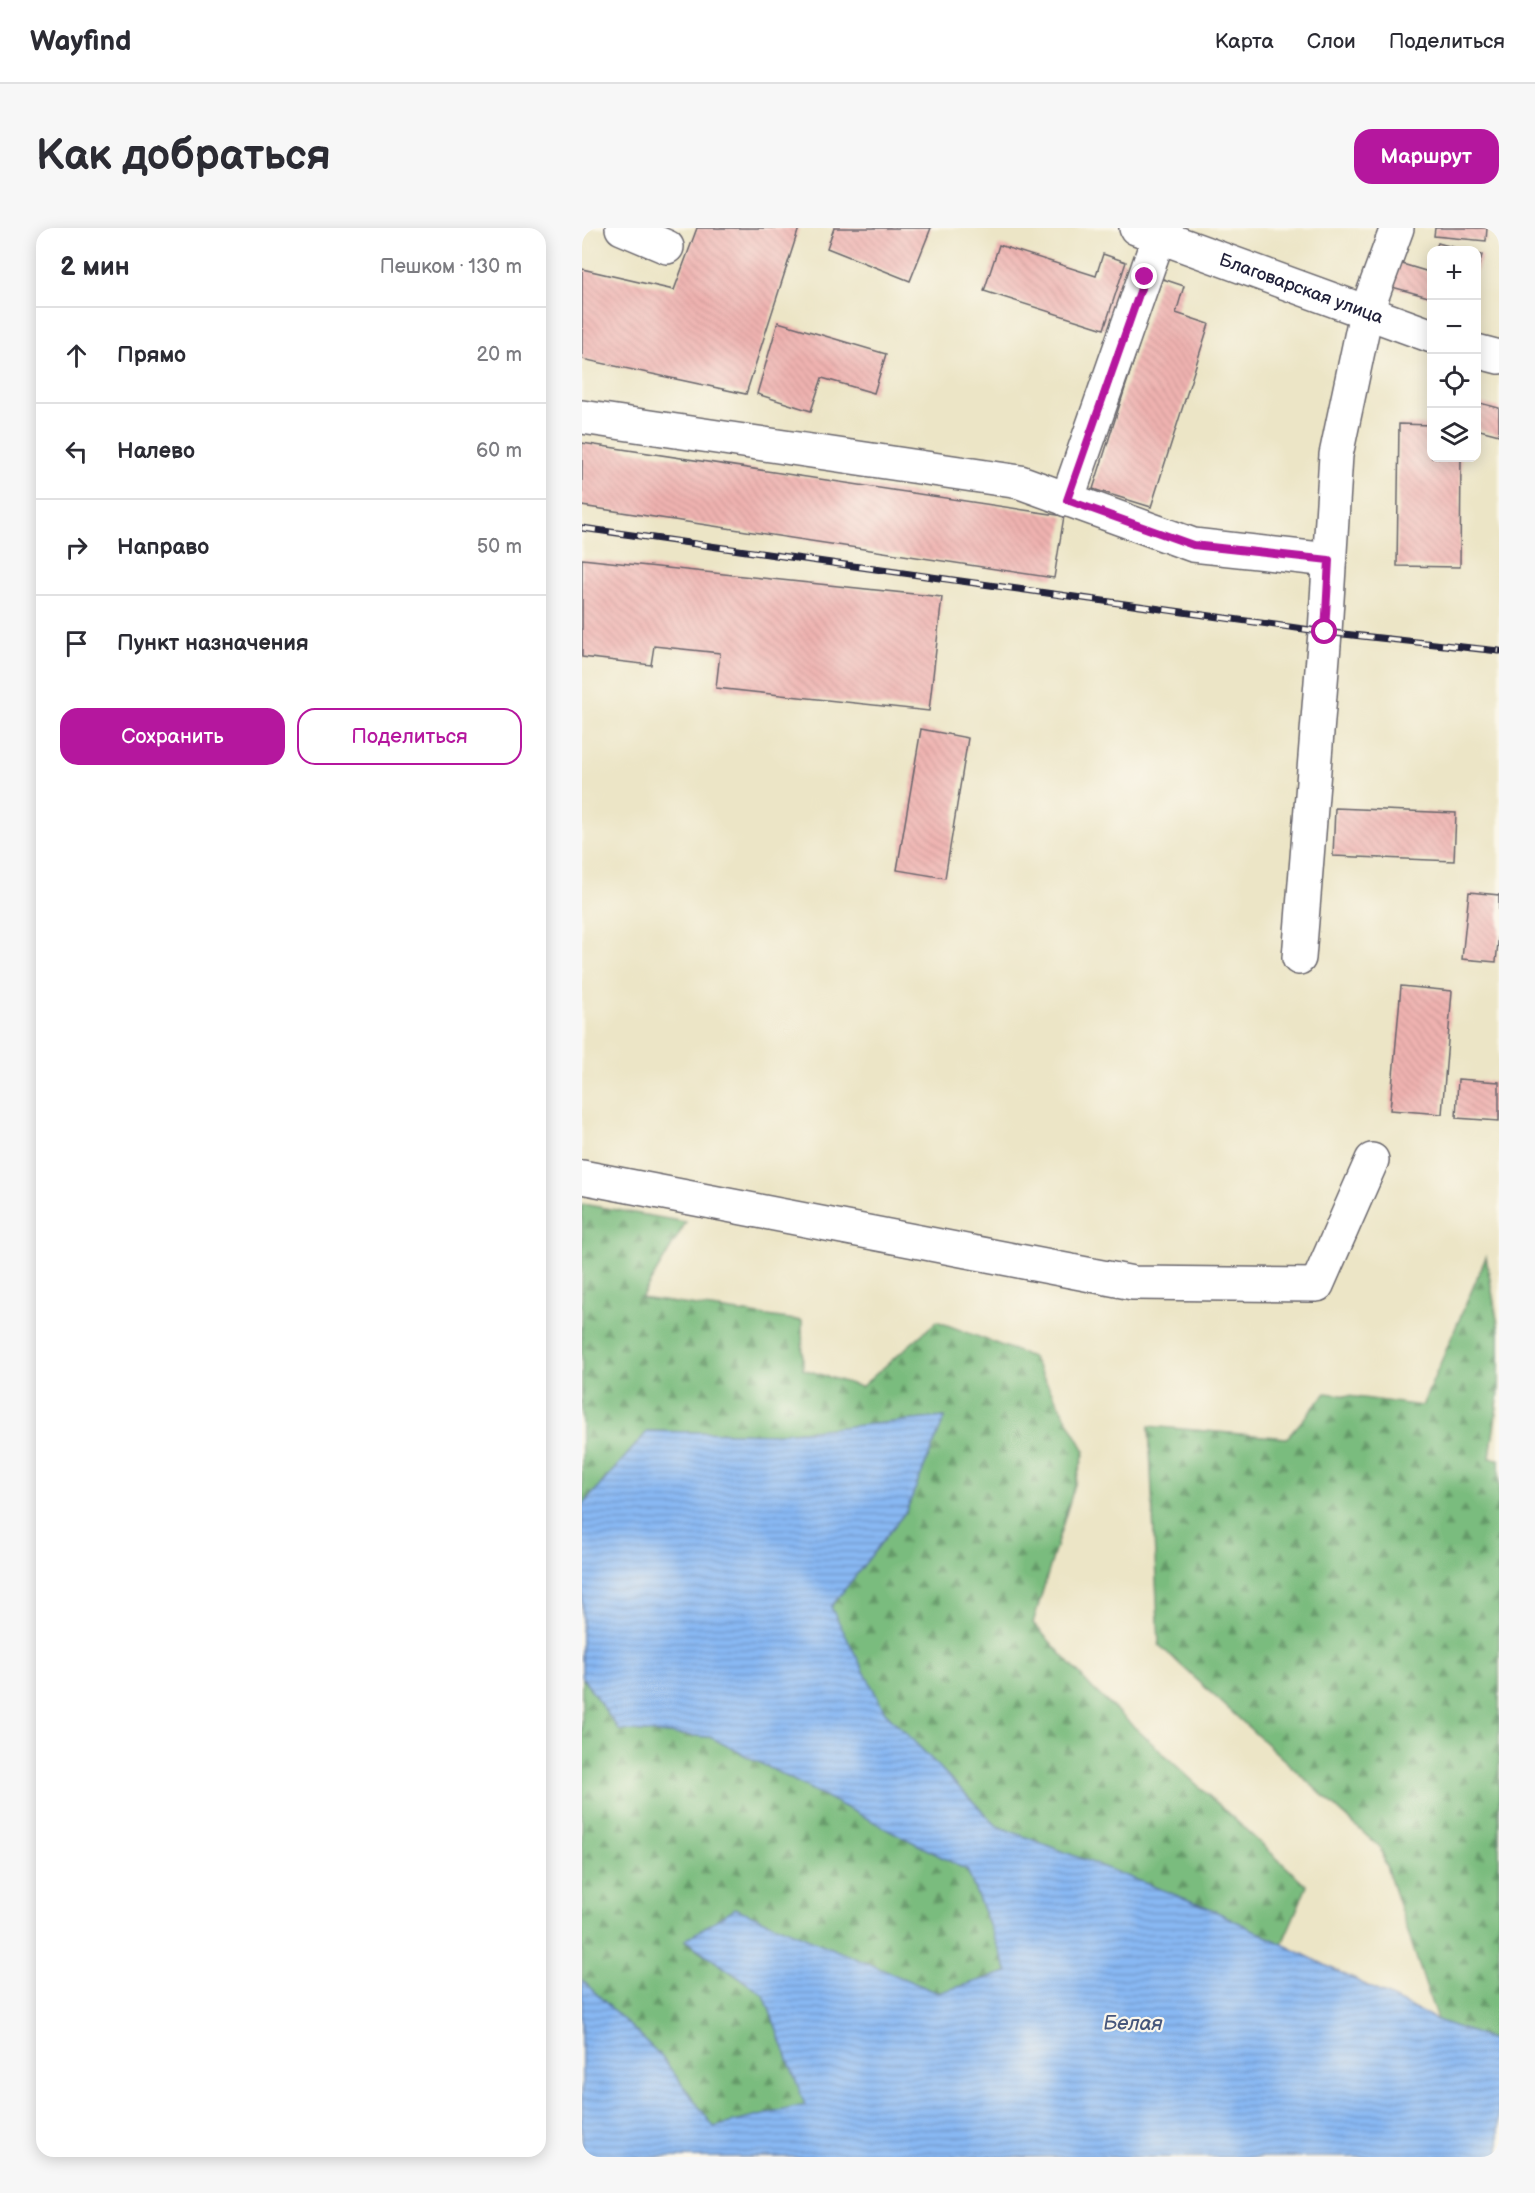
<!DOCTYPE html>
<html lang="ru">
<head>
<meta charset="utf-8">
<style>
	:root { --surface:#fff; --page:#f7f7f7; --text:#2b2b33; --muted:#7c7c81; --line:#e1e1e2; --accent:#b5179e }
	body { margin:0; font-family:"Balsamiq Sans",sans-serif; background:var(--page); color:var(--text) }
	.controls { position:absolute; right:18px; top:18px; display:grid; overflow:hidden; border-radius:12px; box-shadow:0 3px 15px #0003 }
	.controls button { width:54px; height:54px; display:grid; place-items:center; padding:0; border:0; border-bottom:2px solid var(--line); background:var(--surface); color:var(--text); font:30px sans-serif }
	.stop { position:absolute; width:18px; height:18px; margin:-14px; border:4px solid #b5179e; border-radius:50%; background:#fff }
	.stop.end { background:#b5179e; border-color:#fff; box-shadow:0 2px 6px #0008 }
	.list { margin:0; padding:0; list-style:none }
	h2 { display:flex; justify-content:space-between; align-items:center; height:78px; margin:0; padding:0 24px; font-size:26px }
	h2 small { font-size:20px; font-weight:400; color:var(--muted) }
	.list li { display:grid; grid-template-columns:39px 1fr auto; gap:18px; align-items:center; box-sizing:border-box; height:96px; padding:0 24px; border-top:2px solid var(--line) }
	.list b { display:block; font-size:22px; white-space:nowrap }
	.list em { font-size:20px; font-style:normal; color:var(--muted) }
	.actions { display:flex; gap:12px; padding:18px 24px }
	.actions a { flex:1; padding:14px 0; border:2px solid var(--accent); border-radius:18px; text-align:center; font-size:21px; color:var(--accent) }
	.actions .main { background:var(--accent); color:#fff }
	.icon { flex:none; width:33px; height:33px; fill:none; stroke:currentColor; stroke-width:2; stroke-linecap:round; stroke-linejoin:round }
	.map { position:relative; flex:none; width:917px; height:1929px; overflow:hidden; border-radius:18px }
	header { display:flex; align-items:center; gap:36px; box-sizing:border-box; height:84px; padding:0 30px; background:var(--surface); border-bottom:2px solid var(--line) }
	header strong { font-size:28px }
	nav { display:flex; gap:33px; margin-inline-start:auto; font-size:21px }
	.intro { display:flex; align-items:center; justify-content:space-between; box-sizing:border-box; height:144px; padding:0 36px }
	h1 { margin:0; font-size:42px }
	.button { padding:15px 27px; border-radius:18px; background:var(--accent); color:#fff; font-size:21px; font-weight:700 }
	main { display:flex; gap:36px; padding:0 36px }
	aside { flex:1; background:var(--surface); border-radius:18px; box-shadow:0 3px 15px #0003 }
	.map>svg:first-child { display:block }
</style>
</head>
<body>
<header>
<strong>Wayfind</strong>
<nav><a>Карта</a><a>Слои</a><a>Поделиться</a></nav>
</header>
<div class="intro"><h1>Как добраться</h1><a class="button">Маршрут</a></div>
<main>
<aside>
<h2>2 мин<small>Пешком · 130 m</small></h2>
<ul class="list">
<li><svg class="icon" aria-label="ahead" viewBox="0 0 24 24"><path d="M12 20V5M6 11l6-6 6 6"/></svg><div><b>Прямо</b></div><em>20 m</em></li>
<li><svg class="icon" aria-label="left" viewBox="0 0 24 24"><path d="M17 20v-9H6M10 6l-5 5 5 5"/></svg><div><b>Налево</b></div><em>60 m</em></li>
<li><svg class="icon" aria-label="right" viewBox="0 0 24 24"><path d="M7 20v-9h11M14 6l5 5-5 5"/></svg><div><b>Направо</b></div><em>50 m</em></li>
<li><svg class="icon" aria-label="arrive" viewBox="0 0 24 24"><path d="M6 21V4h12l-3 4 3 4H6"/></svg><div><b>Пункт назначения</b></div></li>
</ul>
<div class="actions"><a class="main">Сохранить</a><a>Поделиться</a></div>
</aside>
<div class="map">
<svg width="917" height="1929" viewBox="0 0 917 1929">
	<defs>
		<pattern id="forest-firs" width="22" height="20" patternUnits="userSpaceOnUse" patternTransform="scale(1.5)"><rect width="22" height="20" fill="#7abc7e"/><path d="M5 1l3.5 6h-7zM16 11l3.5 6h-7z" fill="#649868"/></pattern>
		<pattern id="water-rules" width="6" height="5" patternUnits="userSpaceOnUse" patternTransform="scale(1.5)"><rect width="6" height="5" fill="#88b8f3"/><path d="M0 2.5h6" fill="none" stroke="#6f95c6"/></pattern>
		<pattern id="building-back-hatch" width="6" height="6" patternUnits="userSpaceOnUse" patternTransform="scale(1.5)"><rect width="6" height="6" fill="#efb2b0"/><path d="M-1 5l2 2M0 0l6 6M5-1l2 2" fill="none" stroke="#cd9998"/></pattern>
	</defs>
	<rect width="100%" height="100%" fill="#fbf7ec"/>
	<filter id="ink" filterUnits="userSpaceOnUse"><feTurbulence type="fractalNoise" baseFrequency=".0167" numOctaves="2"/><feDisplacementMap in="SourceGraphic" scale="12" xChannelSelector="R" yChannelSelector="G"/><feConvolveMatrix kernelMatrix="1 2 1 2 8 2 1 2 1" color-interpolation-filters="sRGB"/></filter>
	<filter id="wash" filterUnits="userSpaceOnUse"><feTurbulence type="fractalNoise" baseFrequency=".008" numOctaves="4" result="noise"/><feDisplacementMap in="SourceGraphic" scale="24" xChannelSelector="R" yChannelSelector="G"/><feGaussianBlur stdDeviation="1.35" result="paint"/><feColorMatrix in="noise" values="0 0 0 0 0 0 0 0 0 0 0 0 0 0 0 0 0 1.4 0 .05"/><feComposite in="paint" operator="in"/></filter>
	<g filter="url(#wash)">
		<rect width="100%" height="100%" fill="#ece5c6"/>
		<!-- forest -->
		<g fill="url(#forest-firs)" stroke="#4e6f5c" stroke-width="1.5">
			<polygon points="0,976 104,994 59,1070 220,1093 221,1141 279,1159 355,1093 450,1129 503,1223 451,1395 512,1462 725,1658 700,1716 627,1680 415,1598 303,1484 248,1379 324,1283 362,1189 189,1206 66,1203 0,1278"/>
			<polygon points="904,1029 917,1103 917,1163 908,1230 917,1231 917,1814 855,1792 798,1620 577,1417 567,1198 705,1210 744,1165 840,1178"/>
			<polygon points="0,1449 37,1502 128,1509 385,1642 426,1744 356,1765 153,1681 103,1713 182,1767 224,1877 132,1899 78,1827 0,1752"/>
		</g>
		<!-- water -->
		<polygon fill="url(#water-rules)" stroke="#556d97" stroke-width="1.5" points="363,1189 324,1283 249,1379 303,1484 415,1598 627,1680 855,1792 917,1814 917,1929 0,1929 0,1752 78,1827 132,1899 223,1877 182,1767 103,1712 153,1680 356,1765 426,1744 385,1642 128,1509 37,1502 0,1449 0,1278 66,1203 189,1206"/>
		<g id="blocks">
			<!-- building -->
			<g fill="url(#building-back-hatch)">
				<polygon points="115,0 217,0 164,166 0,131 0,41 92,62"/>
				<polygon points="252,0 349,0 328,53 245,20"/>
				<polygon points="853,0 905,0 904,13 852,8"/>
				<polygon points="856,15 881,22 853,22"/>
				<polygon points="417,17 514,48 521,26 544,34 522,101 402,63"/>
				<polygon points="894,26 900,27 895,43 894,43"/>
				<polygon points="817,35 847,44 850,38 850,70 810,59"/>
				<polygon points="578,50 602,58 594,85 627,96 569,279 511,261"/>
				<polygon points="196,94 304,126 292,165 240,150 229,183 175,166"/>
				<polygon points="894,174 917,180 917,207 894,201"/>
				<polygon points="817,196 850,197 850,230 879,230 878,339 815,338"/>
				<polygon points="0,215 482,288 472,350 0,278"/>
				<polygon points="0,331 360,369 347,483 134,460 138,425 72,418 69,437 0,429"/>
				<polygon points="339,501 386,510 363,650 315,642"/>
				<polygon points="753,580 874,585 872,633 751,628"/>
				<polygon points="887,664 917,667 917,705 914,734 880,731"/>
				<polygon points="819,758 870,763 860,886 808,882"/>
				<polygon points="876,851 917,854 917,893 874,890"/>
			</g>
		</g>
	</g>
	<g filter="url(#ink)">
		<use href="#blocks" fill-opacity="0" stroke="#69666c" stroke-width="1.5"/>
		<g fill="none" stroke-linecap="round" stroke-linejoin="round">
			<!-- minor casing -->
			<g stroke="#69666c" stroke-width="36">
				<g id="minor">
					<polyline points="40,0 85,19"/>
					<path id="s1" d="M554,0L850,108"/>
					<polyline points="894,123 917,129"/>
					<polyline points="0,189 438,254 611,317 747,332"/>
					<polyline points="485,272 577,8"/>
					<polyline points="717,730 743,404 754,227 784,85 815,0"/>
					<polyline points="0,949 551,1055 735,1057 790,932"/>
				</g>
			</g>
			<!-- minor -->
			<use href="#minor" stroke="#fff" stroke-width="33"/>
			<!-- rail casing -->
			<g stroke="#22223b" stroke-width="7">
				<polyline id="rail" points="0,300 743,404 917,423"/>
			</g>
			<!-- rail -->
			<use href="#rail" stroke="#fbf7ec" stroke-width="4.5" stroke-dasharray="14" stroke-linecap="butt"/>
		</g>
	</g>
	<g fill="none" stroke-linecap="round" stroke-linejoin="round" filter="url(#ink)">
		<!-- route -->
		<polyline stroke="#b5179e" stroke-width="8" points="563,49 485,272 611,317 747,332 743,404"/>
	</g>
	<g text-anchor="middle" stroke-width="4.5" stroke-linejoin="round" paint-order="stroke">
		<!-- street labels -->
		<g font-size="18" fill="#22223b" stroke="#fbf7ec">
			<text dy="6" stroke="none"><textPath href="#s1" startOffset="176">Благоварская улица</textPath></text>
		</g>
		<!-- water labels -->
		<g font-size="20" font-style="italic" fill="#46567b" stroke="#fbf7ec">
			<text x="551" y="1802">Белая</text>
		</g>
	</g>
</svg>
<div class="controls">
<button>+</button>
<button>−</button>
<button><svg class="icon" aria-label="locate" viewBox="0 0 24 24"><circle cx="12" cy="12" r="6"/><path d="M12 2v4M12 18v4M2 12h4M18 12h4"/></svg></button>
<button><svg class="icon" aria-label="layers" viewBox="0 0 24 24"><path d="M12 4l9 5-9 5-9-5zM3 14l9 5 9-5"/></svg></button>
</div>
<div class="stop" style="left:743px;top:404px"></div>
<div class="stop end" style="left:563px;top:49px"></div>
</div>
</main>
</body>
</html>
